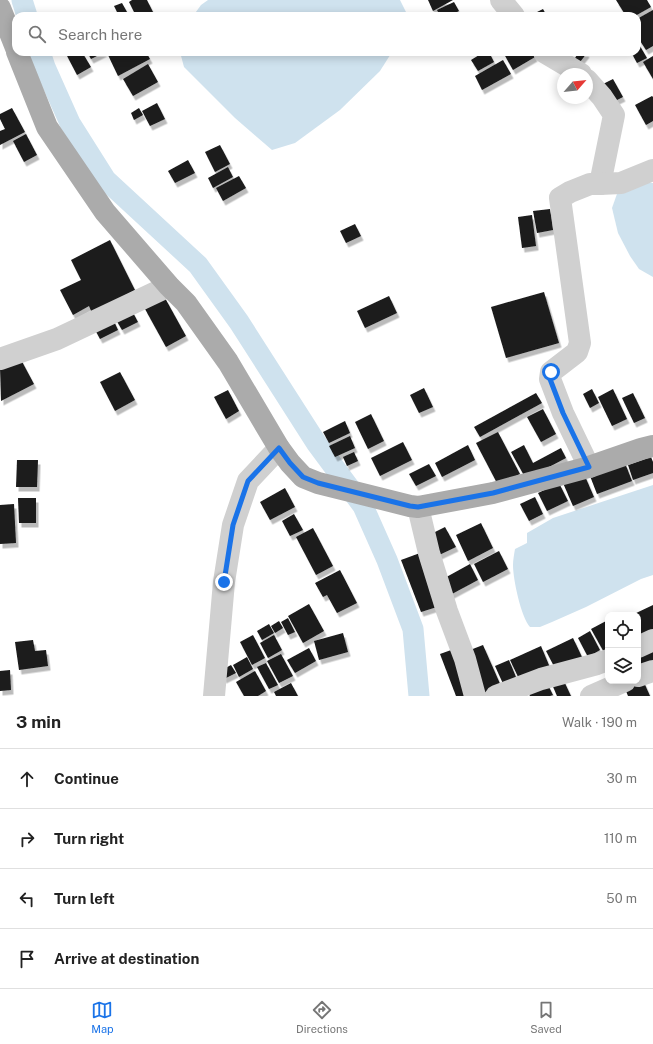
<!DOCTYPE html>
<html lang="en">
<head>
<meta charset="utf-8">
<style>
	:root { --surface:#fff; --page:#f6f6f6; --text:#222; --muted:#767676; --line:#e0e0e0; --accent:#1a73e8 }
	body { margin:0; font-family:"Public Sans",sans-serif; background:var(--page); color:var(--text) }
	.controls { position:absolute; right:12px; bottom:12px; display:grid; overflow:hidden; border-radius:8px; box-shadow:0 2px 10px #0003 }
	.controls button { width:36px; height:36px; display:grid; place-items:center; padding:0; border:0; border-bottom:1px solid var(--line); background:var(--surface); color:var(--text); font:20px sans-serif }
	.compass { position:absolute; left:557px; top:68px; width:36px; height:36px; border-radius:50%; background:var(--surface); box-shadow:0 2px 10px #0003; rotate:62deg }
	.stop { position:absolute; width:12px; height:12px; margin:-9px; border:3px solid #1a73e8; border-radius:50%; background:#fff }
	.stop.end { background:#1a73e8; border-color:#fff; box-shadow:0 1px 4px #0008 }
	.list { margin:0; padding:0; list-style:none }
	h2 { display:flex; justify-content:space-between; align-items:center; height:52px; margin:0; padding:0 16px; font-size:17px }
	h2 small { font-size:13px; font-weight:400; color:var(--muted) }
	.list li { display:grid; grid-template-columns:26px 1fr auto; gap:12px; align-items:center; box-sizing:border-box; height:60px; padding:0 16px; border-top:1px solid var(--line) }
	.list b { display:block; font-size:15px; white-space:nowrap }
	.list em { font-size:13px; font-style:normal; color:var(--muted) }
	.icon { flex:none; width:22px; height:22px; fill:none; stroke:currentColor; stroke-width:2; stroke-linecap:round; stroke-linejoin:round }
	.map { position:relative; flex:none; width:653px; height:696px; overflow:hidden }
	.search { position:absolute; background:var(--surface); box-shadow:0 2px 10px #0003; left:12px; right:12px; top:12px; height:44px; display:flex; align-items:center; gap:10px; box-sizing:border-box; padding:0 14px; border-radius:12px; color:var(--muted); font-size:15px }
	.sheet { height:292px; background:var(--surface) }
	nav { display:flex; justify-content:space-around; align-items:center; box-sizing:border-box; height:56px; border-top:1px solid var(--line); background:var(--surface); font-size:11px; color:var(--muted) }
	nav a { display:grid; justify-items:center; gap:2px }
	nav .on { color:var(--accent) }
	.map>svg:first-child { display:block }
</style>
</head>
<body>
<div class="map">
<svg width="653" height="696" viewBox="0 0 653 696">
	<defs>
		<filter id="shadow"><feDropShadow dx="2.5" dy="4.5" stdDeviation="0" flood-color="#0004"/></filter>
	</defs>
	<rect width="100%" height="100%" fill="#fff"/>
	<!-- water -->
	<g fill="#cfe2ee">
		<polygon points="208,0 400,0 408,16 193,16 201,5"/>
		<polygon points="180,52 392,52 380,71 340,110 295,143 272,150 235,118 184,67"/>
		<polygon points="633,182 653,183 653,277 639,269 630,256 618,233 612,208 618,191"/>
		<path d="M653,485V575L641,579L586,607L552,622L540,627H530C521,617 513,579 513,565C513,560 514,555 515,549L527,543V533L553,518Z"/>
	</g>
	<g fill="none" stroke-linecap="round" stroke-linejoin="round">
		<!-- canal -->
		<g stroke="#cfe2ee" stroke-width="21">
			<polyline points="22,0 27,16"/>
			<polyline points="40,52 45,67 70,123 106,180 198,265 239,322 317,444 363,506 387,560 413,629 419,696"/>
		</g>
	</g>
	<!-- building -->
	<g fill="#1a1a1a" filter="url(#shadow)">
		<polygon points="132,0 147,0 155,16 136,16 129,2"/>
		<polygon points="428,0 453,0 433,11"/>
		<polygon points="616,0 647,0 651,7 635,16 626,16"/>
		<polygon points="454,2 459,11 449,16 440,16 437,10"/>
		<polygon points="122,3 127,12 119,16 114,6"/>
		<polygon points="543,9 547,16 529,16"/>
		<polygon points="653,10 653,46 646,50 637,36 637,19"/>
		<polygon points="637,41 647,58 637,63 631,52 637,52"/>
		<polygon points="65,52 82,52 91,67 77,75"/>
		<polygon points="87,52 105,52 91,59"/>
		<polygon points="114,52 146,52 150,59 118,76 108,55"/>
		<polygon points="484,52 489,52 494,62 478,71 471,60"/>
		<polygon points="508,52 532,52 535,57 513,70 504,54"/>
		<polygon points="573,52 586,52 587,53 580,62 575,58 577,55"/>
		<polygon points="653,56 653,79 643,62"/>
		<polygon points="503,60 511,74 482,90 475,76"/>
		<polygon points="148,64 158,82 133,96 123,79"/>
		<polygon points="613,79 623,97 613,102 603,84"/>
		<polygon points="652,96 653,97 653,121 646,125 635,105"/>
		<polygon points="157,103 165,119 150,126 142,111"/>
		<polygon points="12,108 25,132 0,145 0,131 5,129 0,119 0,114"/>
		<polygon points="139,108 143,115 134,120 131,113"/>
		<polygon points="26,134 37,155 24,162 13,141"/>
		<polygon points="220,145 230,164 215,172 205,152"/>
		<polygon points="188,160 195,173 175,183 168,171"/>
		<polygon points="228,167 233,177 213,188 208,178"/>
		<polygon points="239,176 246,188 223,201 216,188"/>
		<polygon points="550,209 553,230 537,233 533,211"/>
		<polygon points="532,215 536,246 522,248 518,217"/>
		<polygon points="355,224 361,236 346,243 340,231"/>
		<polygon points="110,240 135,290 92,313 89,306 73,315 60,290 81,280 71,260"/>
		<polygon points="544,292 559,343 506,358 491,307"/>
		<polygon points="389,296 397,313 365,328 357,311"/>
		<polygon points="165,298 186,336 166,347 145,309"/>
		<polygon points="131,309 138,322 122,330 115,318"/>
		<polygon points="112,317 118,330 100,339 93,326"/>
		<polygon points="19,356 34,384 1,401 0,367"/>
		<polygon points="120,372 135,400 115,411 100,382"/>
		<polygon points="424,388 433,407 419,413 410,395"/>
		<polygon points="592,389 599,403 590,408 583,394"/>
		<polygon points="613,389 627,419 612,426 598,397"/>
		<polygon points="228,390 239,411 226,419 214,397"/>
		<polygon points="536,393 542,403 480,437 474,427"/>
		<polygon points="633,393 645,418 634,423 622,398"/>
		<polygon points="543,409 556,434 541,442 527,417"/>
		<polygon points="371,414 384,441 368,449 355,422"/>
		<polygon points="345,421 350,433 329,443 323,432"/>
		<polygon points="498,432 520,474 498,485 476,443"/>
		<polygon points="350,436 355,448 335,457 329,446"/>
		<polygon points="403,442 412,460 380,476 371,458"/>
		<polygon points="468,445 475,460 442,477 435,463"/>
		<polygon points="524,445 533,463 561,448 566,458 526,479 511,452"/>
		<polygon points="354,452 358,461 347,466 343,457"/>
		<polygon points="651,457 653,462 653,473 633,480 628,465"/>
		<polygon points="17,460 38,460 37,487 16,487"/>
		<polygon points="625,463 632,481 597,494 590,476"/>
		<polygon points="429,464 436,476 416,486 409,474"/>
		<polygon points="584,474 594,497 573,506 563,483"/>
		<polygon points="559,483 568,501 547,511 538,493"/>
		<polygon points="285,488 295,507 270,520 260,502"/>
		<polygon points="535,497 543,514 529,521 520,504"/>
		<polygon points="18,498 36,498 36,523 19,523"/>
		<polygon points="14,504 16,543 0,544 0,505"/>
		<polygon points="294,514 303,530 290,536 282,521"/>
		<polygon points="481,523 493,548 468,561 456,535"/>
		<polygon points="445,527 456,547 437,556 427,536"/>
		<polygon points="313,528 333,566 316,575 296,537"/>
		<polygon points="499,551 508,569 483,582 474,564"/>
		<polygon points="420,553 440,606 421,612 401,560"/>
		<polygon points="470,564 478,580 450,595 441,580"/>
		<polygon points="340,570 357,603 337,613 327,595 323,597 315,583"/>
		<polygon points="309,604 324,631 303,643 288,616"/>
		<polygon points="653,605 653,633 638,640 638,615 632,615"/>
		<polygon points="288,618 295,632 288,635 281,622"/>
		<polygon points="608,620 608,652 605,654 591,629"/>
		<polygon points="279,621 283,628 275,633 271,626"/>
		<polygon points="269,624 274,633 262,640 257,631"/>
		<polygon points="590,631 600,650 588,657 578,638"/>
		<polygon points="343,633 348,652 319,660 314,641"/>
		<polygon points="253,635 265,658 252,665 240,642"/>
		<polygon points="274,635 282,650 268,658 260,643"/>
		<polygon points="573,638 582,657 556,670 546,651"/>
		<polygon points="33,640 35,651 46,650 48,666 19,670 15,642"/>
		<polygon points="653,644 653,665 642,670 638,660 638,650"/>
		<polygon points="483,645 501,686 483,693 465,652"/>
		<polygon points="541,646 551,670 521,683 510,660"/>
		<polygon points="309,648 316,661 295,673 287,660"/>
		<polygon points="454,649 471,696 456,696 440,654"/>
		<polygon points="281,654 293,676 279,683 267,661"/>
		<polygon points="247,657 253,669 239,677 233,665"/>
		<polygon points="509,660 518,682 505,688 495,666"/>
		<polygon points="266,663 278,685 269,689 257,667"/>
		<polygon points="231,665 236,673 224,679 220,671"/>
		<polygon points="10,670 11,690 0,691 0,671"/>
		<polygon points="255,671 266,691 258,696 244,696 236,682"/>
		<polygon points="562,677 571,696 557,696 551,682"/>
		<polygon points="642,678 650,696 628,696 624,686"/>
		<polygon points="546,681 553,695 550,696 530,696 527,691"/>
		<polygon points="291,683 298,696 276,696 274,692"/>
	</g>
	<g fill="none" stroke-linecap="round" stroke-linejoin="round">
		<!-- minor -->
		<g stroke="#d0d0d0" stroke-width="22">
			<polyline points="501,0 514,16"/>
			<polyline points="544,52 581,74"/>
			<polyline points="587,80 602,97 614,115 600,184"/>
			<polyline points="0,359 57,339 169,286"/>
			<polyline points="589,467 563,413 550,379 551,372 577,352 580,343 560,198 570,192 590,184 600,184 621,183 653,170"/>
			<polyline points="418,507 429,553 447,611 465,659 475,696"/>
			<polyline points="638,647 653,640"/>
			<polyline points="638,676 653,671"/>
			<polyline points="214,696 224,582 233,525 248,481 279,448"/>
			<polyline points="496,696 541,679 597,664 608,660"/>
			<polyline points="591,696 625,681"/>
		</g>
		<!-- major -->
		<g stroke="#ababab" stroke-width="22">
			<polyline points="0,8 16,48"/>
			<polyline points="17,52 47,127 105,212 169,286 186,303 228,362 279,448 290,463 303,477 318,483 410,506 418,507 493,493 589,467 641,449 653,446"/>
		</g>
	</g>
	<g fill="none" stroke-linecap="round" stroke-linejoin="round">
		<!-- route -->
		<polyline stroke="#1a73e8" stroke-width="5" points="224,582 233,525 248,481 279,448 290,463 303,477 318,483 410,506 418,507 493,493 589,467 563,413 550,379 551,372"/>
	</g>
</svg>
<div class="controls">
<button><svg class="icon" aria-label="locate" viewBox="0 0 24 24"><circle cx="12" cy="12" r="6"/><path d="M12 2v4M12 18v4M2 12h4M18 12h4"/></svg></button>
<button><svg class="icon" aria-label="layers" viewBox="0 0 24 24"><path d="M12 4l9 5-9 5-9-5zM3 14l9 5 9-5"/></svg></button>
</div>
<svg class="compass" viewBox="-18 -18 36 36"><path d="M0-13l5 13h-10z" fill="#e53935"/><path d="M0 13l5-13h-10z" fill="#767676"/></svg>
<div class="stop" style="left:551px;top:372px"></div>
<div class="stop end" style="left:224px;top:582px"></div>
<div class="search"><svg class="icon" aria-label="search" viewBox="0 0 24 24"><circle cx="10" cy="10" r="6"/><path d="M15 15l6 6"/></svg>Search here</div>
</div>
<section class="sheet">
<h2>3 min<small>Walk · 190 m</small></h2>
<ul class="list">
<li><svg class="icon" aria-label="ahead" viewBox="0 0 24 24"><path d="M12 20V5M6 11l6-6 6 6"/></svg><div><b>Continue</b></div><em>30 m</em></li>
<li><svg class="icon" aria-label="right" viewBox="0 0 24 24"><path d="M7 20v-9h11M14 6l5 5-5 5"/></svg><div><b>Turn right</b></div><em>110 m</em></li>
<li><svg class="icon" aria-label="left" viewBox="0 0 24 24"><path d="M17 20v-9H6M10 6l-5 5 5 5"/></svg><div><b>Turn left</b></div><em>50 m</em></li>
<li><svg class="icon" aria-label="arrive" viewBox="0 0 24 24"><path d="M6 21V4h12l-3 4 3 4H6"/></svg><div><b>Arrive at destination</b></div></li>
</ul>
</section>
<nav>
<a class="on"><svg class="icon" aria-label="map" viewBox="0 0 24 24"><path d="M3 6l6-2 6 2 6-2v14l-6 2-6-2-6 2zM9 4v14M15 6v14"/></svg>Map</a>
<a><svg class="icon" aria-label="directions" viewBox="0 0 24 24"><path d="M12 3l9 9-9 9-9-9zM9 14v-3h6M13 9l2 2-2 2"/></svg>Directions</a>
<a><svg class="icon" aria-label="saved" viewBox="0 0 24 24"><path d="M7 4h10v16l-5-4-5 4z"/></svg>Saved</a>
</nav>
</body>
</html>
